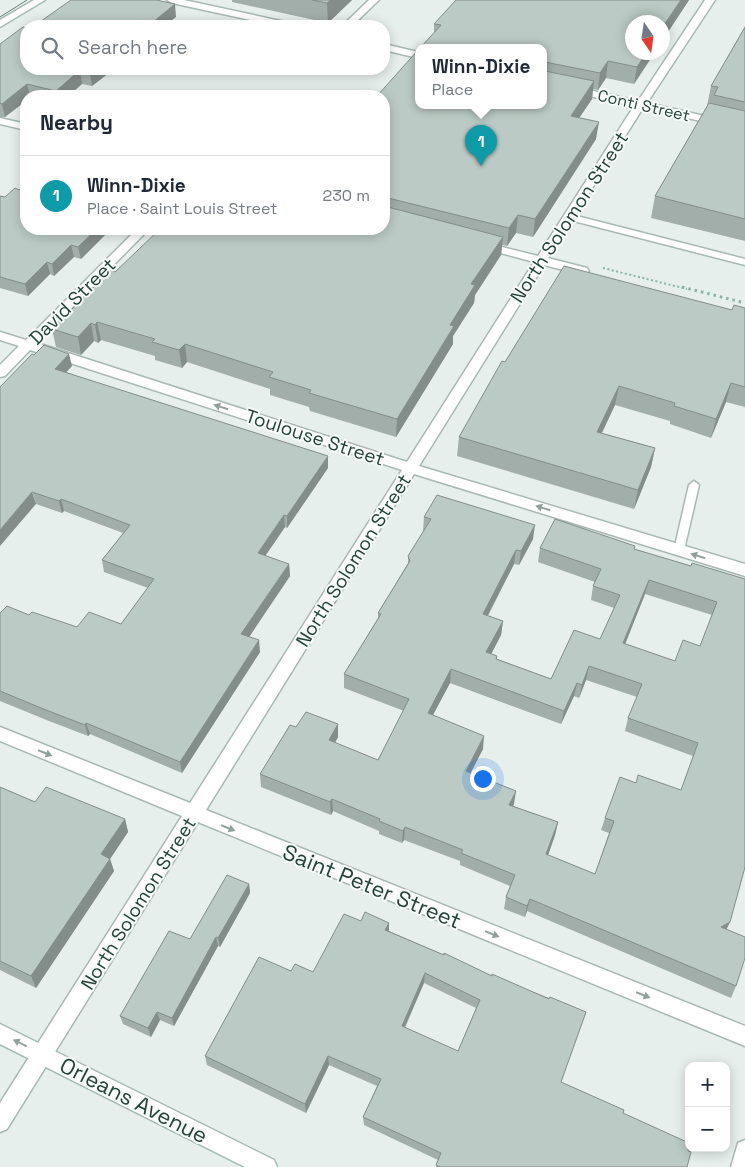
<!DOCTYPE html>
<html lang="en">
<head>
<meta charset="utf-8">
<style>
	:root { --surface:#fff; --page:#f6f6f7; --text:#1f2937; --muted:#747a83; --line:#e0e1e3; --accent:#2563eb }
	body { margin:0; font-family:"Space Grotesk",sans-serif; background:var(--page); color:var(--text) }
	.controls { position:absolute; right:15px; bottom:15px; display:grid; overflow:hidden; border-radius:10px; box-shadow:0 2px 12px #0003 }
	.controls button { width:45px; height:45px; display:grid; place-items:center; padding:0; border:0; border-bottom:1px solid var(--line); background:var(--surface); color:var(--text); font:25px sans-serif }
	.compass { position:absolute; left:625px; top:15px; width:45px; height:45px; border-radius:50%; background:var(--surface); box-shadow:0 2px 12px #0003; rotate:167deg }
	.you { position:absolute; left:482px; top:778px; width:18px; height:18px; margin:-12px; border:4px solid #fff; border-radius:50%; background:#1a73e8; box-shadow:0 0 0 8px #1a73e833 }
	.badge { display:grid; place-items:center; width:32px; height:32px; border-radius:50%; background:var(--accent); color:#fff; font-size:16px; font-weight:700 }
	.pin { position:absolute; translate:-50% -41px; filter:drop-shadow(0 1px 2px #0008) }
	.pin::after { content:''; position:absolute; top:26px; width:18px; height:15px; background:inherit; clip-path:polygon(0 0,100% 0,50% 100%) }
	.popup { position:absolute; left:415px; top:44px; width:132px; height:65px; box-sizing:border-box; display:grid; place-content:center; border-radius:10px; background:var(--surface); filter:drop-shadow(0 1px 4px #0005); font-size:16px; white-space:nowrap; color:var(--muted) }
	.popup b { font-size:19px; color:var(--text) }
	.popup::after { content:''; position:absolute; left:50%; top:100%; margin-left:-10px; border:10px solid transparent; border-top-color:var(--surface) }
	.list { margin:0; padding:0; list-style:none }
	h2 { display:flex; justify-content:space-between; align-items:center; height:65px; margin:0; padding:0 20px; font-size:21px }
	h2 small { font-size:16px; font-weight:400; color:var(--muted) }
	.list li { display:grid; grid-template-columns:32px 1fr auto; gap:15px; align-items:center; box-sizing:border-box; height:80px; padding:0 20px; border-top:1px solid var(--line) }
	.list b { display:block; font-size:19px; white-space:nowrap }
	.list p { margin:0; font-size:16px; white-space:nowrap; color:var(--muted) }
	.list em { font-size:16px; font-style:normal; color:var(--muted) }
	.icon { flex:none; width:28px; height:28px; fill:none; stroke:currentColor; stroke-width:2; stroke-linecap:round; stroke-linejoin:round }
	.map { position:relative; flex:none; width:745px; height:1167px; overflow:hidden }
	.search { position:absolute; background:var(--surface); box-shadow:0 2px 12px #0003; left:20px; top:20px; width:370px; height:55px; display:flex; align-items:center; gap:12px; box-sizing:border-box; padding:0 18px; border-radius:20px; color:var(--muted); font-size:19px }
	.panel { position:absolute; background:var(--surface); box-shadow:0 2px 12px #0003; left:20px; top:90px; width:370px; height:145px; border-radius:20px }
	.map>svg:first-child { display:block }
</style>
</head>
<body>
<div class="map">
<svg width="745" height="1167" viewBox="0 0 745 1167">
	<rect width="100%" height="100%" fill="#e6efeb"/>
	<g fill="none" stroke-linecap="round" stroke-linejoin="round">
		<!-- lane casing -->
		<g stroke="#a8b8b2" stroke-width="3">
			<g id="lane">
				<polygon points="569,214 745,259 745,265 566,219 565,217"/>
				<polygon points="694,481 699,485 684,550 679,554 674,550 689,485"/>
			</g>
		</g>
		<!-- street casing -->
		<g stroke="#a8b8b2" stroke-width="3">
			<g id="street">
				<polygon points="167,0 184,0 290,23 295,26 278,26 172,3"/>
				<polygon points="369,0 379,0 352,26 342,26"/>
				<polygon points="705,0 715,0 647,103 745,125 745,131 643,108 548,258 587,268 589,271 583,275 544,265 419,466 745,564 745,576 414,474 206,810 745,1026 745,1046 198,822 7,1129 0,1132 0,1103 182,816 0,741 0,727 190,803 402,470 30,350 5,376 0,377 0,365 19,346 0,340 0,332 26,340 137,229 149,229 37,343 407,462 534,262 478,247 476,245 482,242 538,256 634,106 544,86 544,80 638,101"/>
				<polygon points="384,44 418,52 418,58 384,50"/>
				<polygon points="0,118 26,124 26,130 0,124"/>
				<polygon points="745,1140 745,1167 731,1167 738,1143"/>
			</g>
		</g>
		<!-- secondary casing -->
		<g stroke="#a4bbb3" stroke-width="3">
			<g id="secondary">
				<polygon points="34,0 45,0 0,27 0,20"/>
				<polygon points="0,1024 274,1160 277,1167 245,1167 0,1044"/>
			</g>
		</g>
		<!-- path-far1 -->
		<polyline stroke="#86b3a5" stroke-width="2" stroke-dasharray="2 2.5" stroke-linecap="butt" points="603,268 687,289"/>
		<!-- path -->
		<polyline stroke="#86b3a5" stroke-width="3" stroke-dasharray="2.5 4" stroke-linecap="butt" points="682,287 745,303"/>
		<!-- lane -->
		<use href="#lane" fill="#fff" fill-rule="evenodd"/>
		<!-- street -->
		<use href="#street" fill="#fff" fill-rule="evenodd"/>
		<!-- secondary -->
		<use href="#secondary" fill="#fff" fill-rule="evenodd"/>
		<!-- tram -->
		<polyline stroke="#5f7d75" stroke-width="1" points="0,17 27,0"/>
	</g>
	<!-- wall -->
	<g fill="#a1aea9" fill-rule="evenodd">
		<polygon points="232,0 352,0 328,23 232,2"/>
		<polygon points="689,0 662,41 662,22 655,52 634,84 606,78 598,90 593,89 592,99 579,118 596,139 533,237 516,233 507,246 502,245 501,255 475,295 474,303 453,336 453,344 396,437 310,411 309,407 270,395 270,389 187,362 182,368 155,360 155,356 101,340 98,343 94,341 81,355 56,347 52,329 115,272 384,229 384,96 434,33 434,24"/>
		<polygon points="745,27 745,241 651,218 655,196 707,106 711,86"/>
		<polygon points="0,44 26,69 114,69 92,86 82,84 68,96 26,96 5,117 0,117"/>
		<polygon points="0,196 111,229 81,259 74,257 54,276 50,274 28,296 0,288"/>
		<polygon points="745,308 745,407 726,402 711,438 670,424 670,421 615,405 602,433 655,448 651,467 634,509 457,456 459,437 505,362 732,310"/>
		<polygon points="72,366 66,372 328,468 287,528 285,527 265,556 289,564 290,576 249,637 260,652 182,773 90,734 88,736 49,721 0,701 0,613 29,615 77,627 121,624 148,588 104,572 102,560 123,533 64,511 62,513 36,504 0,387"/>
		<path d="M424,517L533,539L519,565L514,564L488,616L503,621L501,635L491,654L497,659L551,679L600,639L614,608L591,600L593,586L595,582L538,562L540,548L634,549L691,566L745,579L730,922L726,930L736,986L731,998L527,911L525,917L504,909L506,897L510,886L460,865V861L404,840L402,843L379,834V831L333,811L331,815L261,787L260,774L296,727L338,724V737L335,743L378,760L404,711L344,688V674L378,618V613L408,563V556L424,531H423ZM645,594L712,615L700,646L675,661L625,644ZM586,680L637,697L628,718L625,731L693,756L681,790L636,783L605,818L601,830L609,833L595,874L548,855L555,835L558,822L513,806L514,804L470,773L483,749L433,715L450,683L561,724L574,696L579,698Z"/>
		<polygon points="0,787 35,802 125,819 128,832 110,859 114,871 36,988 0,970"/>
		<polygon points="249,884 250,893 220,947 218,946 174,1026 160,1020 151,1037 123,1024 120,1016 190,939"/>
		<path d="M361,921L389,923V931L492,976L586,1012L561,1082L623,1113L688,1151L687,1167H436L438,1160L364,1125L363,1117L377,1086L329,1065L306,1113L207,1065L205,1056L291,971L313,972ZM424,983L476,1008L458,1051L405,1028Z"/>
	</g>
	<!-- shaded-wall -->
	<g fill="#838d89">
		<polygon points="331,0 352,0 328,23 327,3"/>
		<polygon points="681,0 689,0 662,41 662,28"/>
		<polygon points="175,4 176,17 165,26 148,26"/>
		<polygon points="647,52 655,52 634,84 637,67"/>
		<polygon points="608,61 606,78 598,90 600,73"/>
		<polygon points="95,69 114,69 92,86 90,73"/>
		<polygon points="80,70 82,84 68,96 58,96 56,91"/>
		<polygon points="594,81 592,99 569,133 571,116"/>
		<polygon points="27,84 30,96 26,96 26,101 5,117 2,104"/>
		<polygon points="599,122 596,139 533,237 535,219"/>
		<polygon points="518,215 516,233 507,246 509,228"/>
		<polygon points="97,229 111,229 81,259 78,247"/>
		<polygon points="503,237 501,255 475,295 474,303 453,336 453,344 396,437 397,419 450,325 471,284"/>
		<polygon points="71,245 74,257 54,276 52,264"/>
		<polygon points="47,262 50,274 28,296 25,284"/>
		<polygon points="97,322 101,340 98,343 95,325"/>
		<polygon points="91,323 94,341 81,355 78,337"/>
		<polygon points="185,344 187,362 182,368 179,350"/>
		<polygon points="69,354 72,366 58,381 55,369"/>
		<polygon points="731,383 726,402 711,438 716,419"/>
		<polygon points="619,386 615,405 593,451 597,432"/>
		<polygon points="655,448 651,467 634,509 638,490"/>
		<polygon points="328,456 328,468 287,528 287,516"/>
		<polygon points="32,492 36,504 0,546 0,530"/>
		<polygon points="61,499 64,511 62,513 59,501"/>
		<polygon points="284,515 285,527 259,565 258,553"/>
		<polygon points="535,525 533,539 519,565 521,551"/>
		<polygon points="516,550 514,564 481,628 483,614"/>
		<polygon points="289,564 290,576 243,646 241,634"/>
		<polygon points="649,580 645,594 620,657 623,643"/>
		<polygon points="503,621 501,635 485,666 486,652"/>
		<polygon points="259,640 260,652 182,773 180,762"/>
		<polygon points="589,666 586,680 579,698 582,685"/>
		<polygon points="451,669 450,683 427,726 428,713"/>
		<polygon points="577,683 574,696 561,724 564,711"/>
		<polygon points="86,723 90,734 88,736 85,725"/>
		<polygon points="338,724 338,737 329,753 329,740"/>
		<polygon points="484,736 483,749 465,784 466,771"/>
		<polygon points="516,791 514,804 507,818 509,805"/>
		<polygon points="332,799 333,811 331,815 330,802"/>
		<polygon points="125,819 128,832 110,859 114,871 36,988 31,976 101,854"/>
		<polygon points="558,822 555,835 544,867 546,854"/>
		<polygon points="405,827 404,840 402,843 403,831"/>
		<polygon points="249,884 250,893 220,947 218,938"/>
		<polygon points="530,899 527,911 525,917 527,906"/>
		<polygon points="730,922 724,934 721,927"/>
		<polygon points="389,923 389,932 385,930"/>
		<polygon points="216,937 218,946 174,1026 172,1018"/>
		<polygon points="425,973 424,983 401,1035 402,1026"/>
		<polygon points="157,1012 160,1020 151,1037 148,1028"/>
		<polygon points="328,1056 329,1065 306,1113 305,1104"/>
	</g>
	<!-- building -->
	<g fill="#bbcac4" stroke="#838d89" fill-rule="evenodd">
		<polygon points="71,0 156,0 175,4 148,26 34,26"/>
		<polygon points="312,0 331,0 327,3"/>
		<polygon points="456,0 681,0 662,28 662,22 632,22 632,52 647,52 637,67 608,61 600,73 545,62 545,71 594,81 571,116 599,122 535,219 518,215 509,228 384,197 384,96 377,96 418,50 418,105 544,105 544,47 421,47 441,25 434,24"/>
		<polygon points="23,27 26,28 26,69 95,69 90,73 80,70 56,91 27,84 2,104 0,103 0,44"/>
		<polygon points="745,27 745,102 714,95 718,87 711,86"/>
		<polygon points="709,103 745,111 745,219 655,196"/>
		<polygon points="26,184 26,229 97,229 78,247 71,245 52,264 47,262 25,284 0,277 0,196 5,197 15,188 19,190"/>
		<polygon points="384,206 503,237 471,284 475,285 450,325 454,326 397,419 309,393 311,390 269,377 273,372 185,344 179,350 152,342 155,339 97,322 95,325 91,323 78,337 52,329 111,270 115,272 160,229 384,229"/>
		<polygon points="564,266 732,310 734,305 745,308 745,387 731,383 716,419 674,406 675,403 619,386 597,432 655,448 638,490 459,437 502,361 505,362"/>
		<polygon points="44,345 69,354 55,369 328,456 287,516 284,515 258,553 289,564 241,634 259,640 180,762 86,723 85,725 46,710 0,691 0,613 7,606 29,615 32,612 77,627 89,612 121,624 154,579 102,560 130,525 61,499 59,501 32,492 0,530 0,387 32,354 34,355"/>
		<path d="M437,495L535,525L521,551L516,550L483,614L503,621L486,652L497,656L496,659L551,679L574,630L600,639L620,595L593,586L601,569L540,548L555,519L635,546L634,549L691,566L692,563L745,579V867L730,922L721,927L745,937V958L736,986L530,899L527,906L506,897L515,875L461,853L463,850L405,827L403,831L379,821L380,819L332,799L330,802L260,774L290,725L296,727L306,712L338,724L329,740L378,760L409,699L344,674L381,614L378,613L410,561L408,556L431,519L424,517ZM649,580L717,602L700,646L683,640L675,661L623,643ZM589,666L642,684L628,718L698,743L681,790L638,775L636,783L620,777L605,818L614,821L595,874L546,854L558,822L509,805L516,791L466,771L484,736L428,713L451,669L564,711L577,683L582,685Z"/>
		<polygon points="0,787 35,802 46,787 125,819 101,854 110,859 31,976 0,961"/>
		<polygon points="227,875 249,884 218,938 216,937 172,1018 157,1012 148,1028 120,1016 169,931 190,939"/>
		<path d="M365,912L389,923L385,930L444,955V953L492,976V974L549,999L550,997L586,1012L561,1082L624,1110L623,1113L689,1143L688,1151L691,1152L687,1167H440L436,1165L441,1153L363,1117L381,1079L328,1056L305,1104L205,1056L259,957L291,971L295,964L313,972L344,914L361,921ZM425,973L480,1000L458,1051L402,1026Z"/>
	</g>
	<!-- one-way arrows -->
	<defs><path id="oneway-solid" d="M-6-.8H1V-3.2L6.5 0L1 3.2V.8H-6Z" transform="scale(1.25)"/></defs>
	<g fill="#92a09c">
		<use href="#oneway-solid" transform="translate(221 407) rotate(-162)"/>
		<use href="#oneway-solid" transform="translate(543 508) rotate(-163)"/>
		<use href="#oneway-solid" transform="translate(698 556) rotate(-163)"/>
		<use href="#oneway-solid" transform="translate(45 753) rotate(22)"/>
		<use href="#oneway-solid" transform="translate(228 828) rotate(22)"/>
		<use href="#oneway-solid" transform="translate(492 934) rotate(22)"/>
		<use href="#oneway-solid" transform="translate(643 995) rotate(22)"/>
		<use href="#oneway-solid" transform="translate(20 1043) rotate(-154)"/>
	</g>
	<g text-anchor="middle" stroke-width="4" stroke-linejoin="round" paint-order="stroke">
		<!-- far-street labels -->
		<g font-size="16" fill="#24423a" stroke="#f7fbf9">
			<text transform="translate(644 105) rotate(13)" y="6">Conti Street</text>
		</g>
		<!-- street labels -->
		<g font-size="19" fill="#24423a" stroke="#f7fbf9">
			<text transform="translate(569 217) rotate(-57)" y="7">North Solomon Street</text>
			<text transform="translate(72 301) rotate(-45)" y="7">David Street</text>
			<text transform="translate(315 437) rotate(18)" y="7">Toulouse Street</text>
			<text transform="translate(353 560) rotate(-58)" y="7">North Solomon Street</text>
			<text transform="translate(138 903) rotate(-58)" y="7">North Solomon Street</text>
		</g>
		<!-- near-street labels -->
		<g font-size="22" fill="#24423a" stroke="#f7fbf9">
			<text transform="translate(372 886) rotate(22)" y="8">Saint Peter Street</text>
			<text transform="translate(134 1100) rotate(27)" y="8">Orleans Avenue</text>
		</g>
	</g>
</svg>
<div class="controls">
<button>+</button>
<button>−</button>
</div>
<svg class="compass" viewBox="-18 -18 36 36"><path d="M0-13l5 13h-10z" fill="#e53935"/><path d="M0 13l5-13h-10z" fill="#747a83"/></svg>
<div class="you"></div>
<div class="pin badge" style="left:481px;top:166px;background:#0f9aa8">1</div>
<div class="popup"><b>Winn-Dixie</b>Place</div>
<div class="search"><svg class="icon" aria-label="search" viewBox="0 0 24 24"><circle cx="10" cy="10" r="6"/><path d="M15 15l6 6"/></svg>Search here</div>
<section class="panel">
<h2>Nearby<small></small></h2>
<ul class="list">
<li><span class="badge" style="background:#0f9aa8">1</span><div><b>Winn-Dixie</b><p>Place · Saint Louis Street</p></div><em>230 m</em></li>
</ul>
</section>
</div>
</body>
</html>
